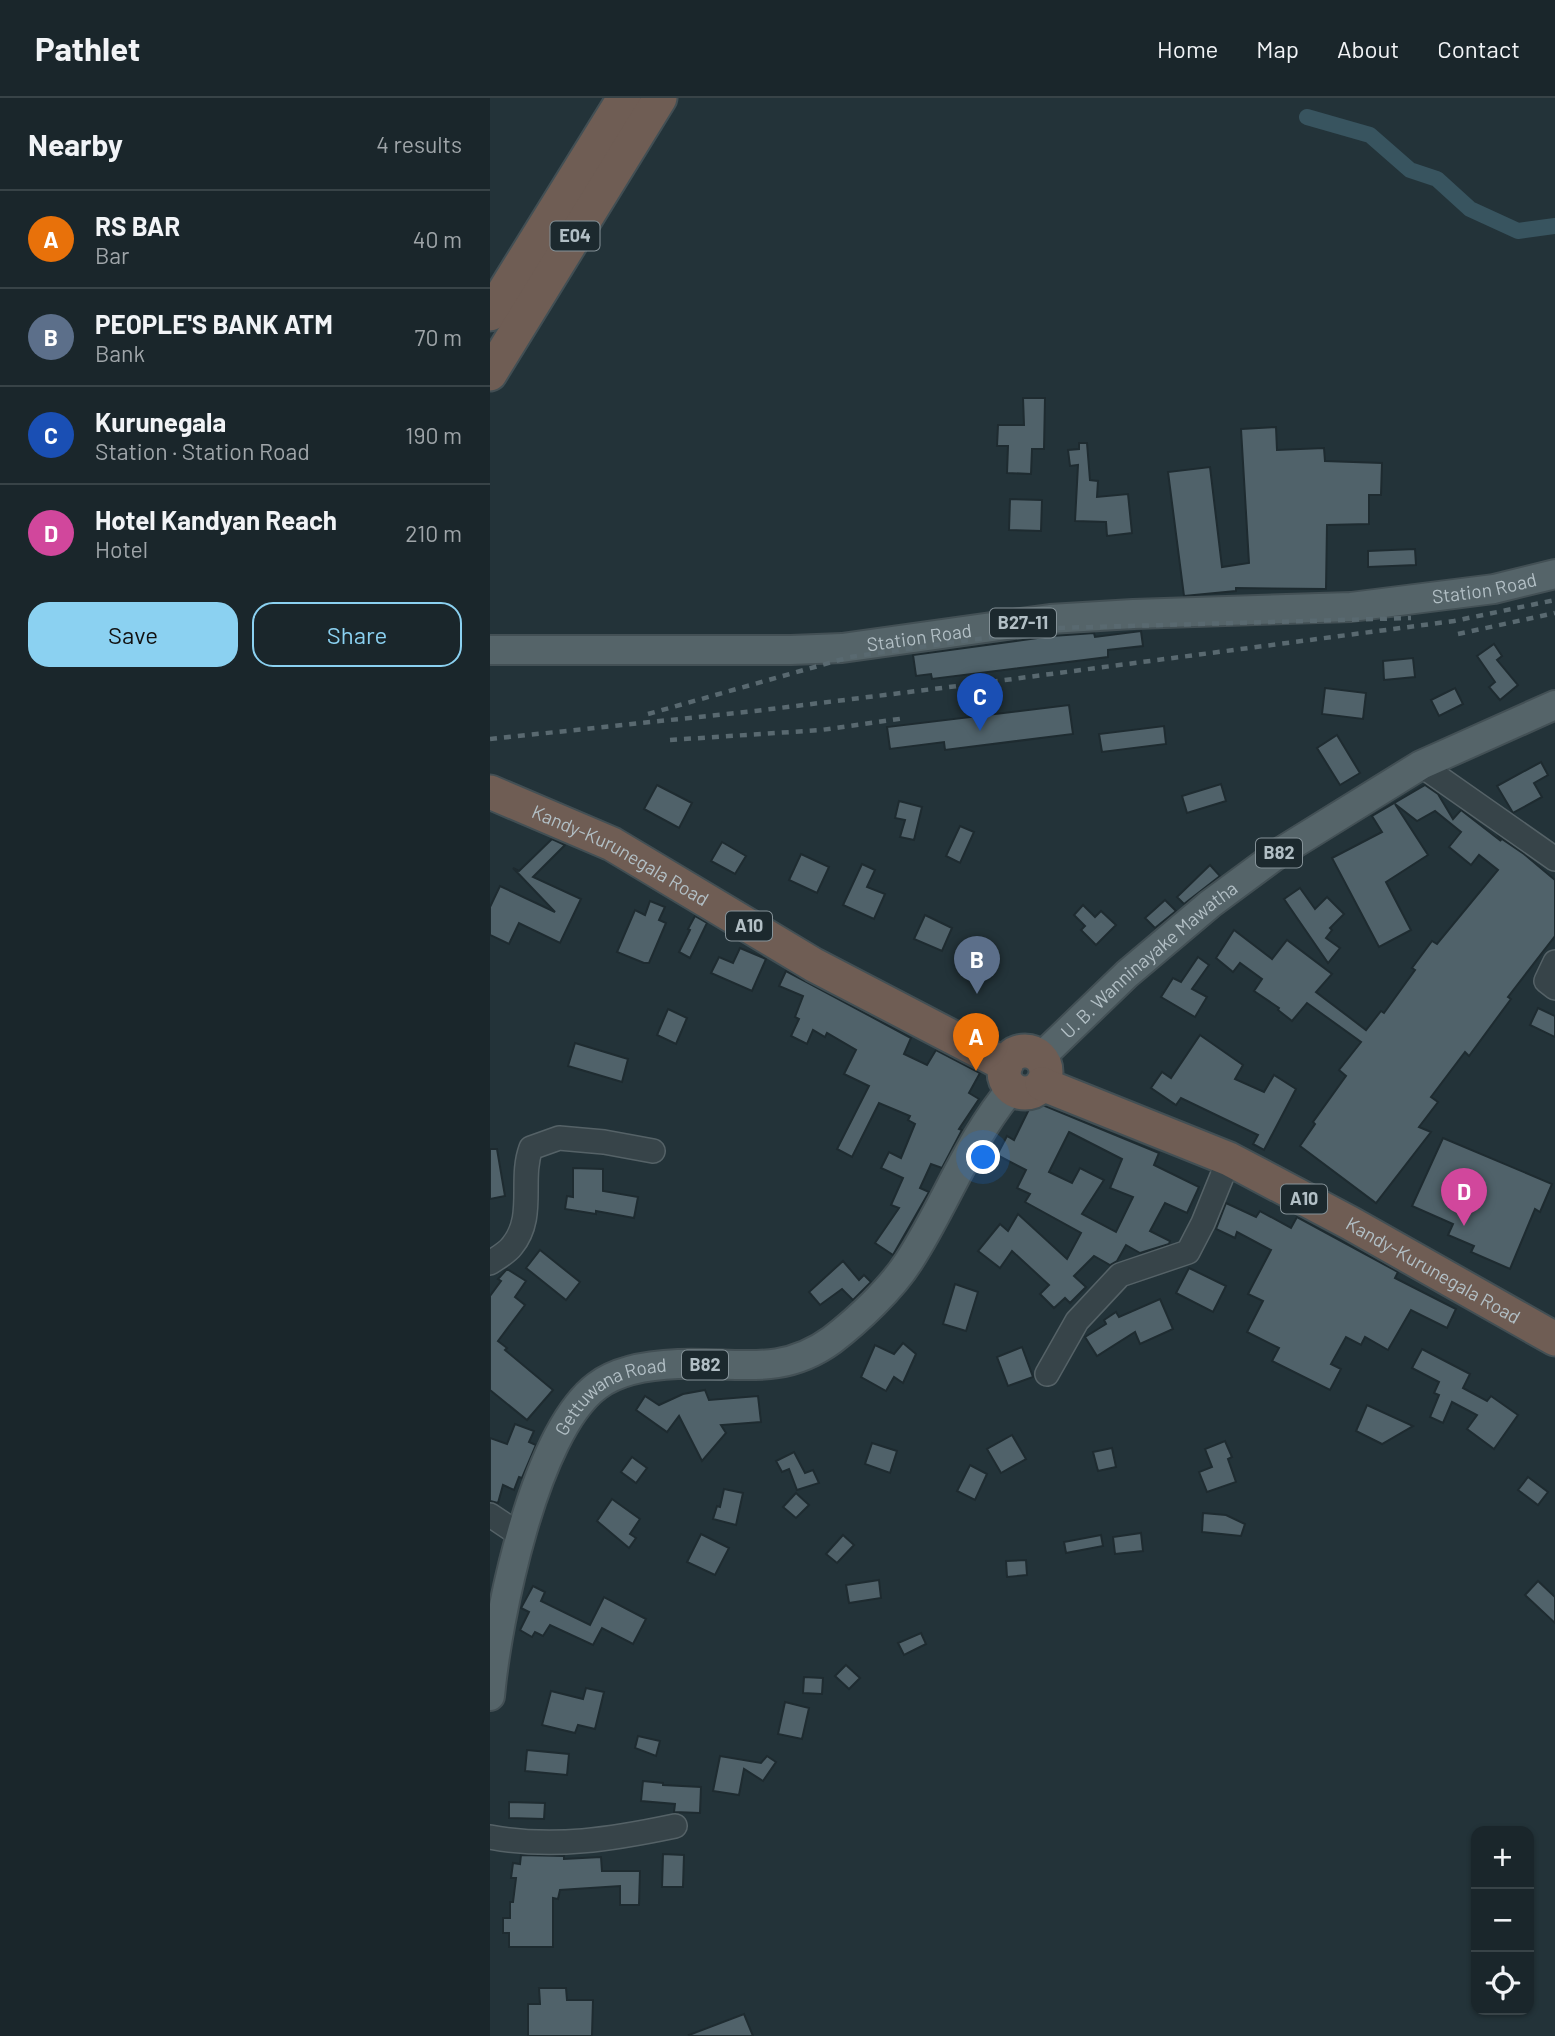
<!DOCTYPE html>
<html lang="en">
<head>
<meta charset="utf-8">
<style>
	:root { --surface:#1a262b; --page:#232e33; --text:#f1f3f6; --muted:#9fa5a9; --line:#384347; --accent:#8bd1f1 }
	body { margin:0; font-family:Barlow,sans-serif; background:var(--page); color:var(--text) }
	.controls { position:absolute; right:21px; bottom:21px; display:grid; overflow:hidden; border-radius:14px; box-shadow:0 2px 5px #0004 }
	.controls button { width:63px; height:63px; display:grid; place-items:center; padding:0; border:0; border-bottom:2px solid var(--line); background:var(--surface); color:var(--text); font:35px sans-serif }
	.you { position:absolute; left:494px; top:1060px; width:24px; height:24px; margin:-18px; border:5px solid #fff; border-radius:50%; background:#1a73e8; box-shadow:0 0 0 10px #1a73e833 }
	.badge { display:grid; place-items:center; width:46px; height:46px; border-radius:50%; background:var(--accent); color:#fff; font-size:23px; font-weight:700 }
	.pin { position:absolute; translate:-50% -58px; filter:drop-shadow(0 2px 4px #0008) }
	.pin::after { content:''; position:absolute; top:37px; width:24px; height:21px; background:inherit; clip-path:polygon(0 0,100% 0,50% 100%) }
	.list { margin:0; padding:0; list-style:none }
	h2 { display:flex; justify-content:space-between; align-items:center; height:91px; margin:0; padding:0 28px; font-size:30px }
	h2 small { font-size:23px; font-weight:400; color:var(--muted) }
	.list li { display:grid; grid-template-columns:46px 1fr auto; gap:21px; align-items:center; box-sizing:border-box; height:98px; padding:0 28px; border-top:2px solid var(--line) }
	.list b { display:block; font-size:26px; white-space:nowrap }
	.list p { margin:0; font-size:23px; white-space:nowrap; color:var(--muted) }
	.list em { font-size:23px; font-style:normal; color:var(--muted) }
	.actions { display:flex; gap:14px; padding:21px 28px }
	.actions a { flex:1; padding:16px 0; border:2px solid var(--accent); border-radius:21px; text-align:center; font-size:24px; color:var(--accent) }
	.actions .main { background:var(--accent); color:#111 }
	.icon { flex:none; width:38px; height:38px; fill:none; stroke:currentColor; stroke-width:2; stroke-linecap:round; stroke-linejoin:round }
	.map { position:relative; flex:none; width:1065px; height:1938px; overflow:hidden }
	header { display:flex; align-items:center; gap:42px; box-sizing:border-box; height:98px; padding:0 35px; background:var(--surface); border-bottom:2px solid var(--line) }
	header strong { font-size:33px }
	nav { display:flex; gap:38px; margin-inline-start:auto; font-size:24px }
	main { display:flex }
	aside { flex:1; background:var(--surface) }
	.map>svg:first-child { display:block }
</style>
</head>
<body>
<header>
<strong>Pathlet</strong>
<nav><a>Home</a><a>Map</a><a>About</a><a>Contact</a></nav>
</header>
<main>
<aside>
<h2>Nearby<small>4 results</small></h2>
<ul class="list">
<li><span class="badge" style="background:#e8710a">A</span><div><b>RS BAR</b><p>Bar</p></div><em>40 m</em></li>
<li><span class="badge" style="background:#5c6f8a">B</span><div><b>PEOPLE'S BANK ATM</b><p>Bank</p></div><em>70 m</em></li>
<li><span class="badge" style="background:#1a4fb4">C</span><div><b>Kurunegala</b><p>Station · Station Road</p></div><em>190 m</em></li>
<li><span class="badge" style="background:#d1479c">D</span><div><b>Hotel Kandyan Reach</b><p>Hotel</p></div><em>210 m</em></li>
</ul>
<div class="actions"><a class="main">Save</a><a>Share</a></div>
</aside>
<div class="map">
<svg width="1065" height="1938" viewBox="0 0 1065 1938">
	<rect width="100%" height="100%" fill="#233339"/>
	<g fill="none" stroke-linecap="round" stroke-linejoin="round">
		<!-- canal -->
		<polyline stroke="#38545f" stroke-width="16" points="817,19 880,37 920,72 947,81 980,111 1028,133 1065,128"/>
	</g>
	<!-- building -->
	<g fill="#50626a" stroke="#1e2b30" stroke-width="2" fill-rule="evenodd">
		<polygon points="533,300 555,300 554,351 542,351 541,376 517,375 518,348 507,348 508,327 534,327"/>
		<polygon points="786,329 787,352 834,350 835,363 892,365 891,397 879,397 879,426 837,427 836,491 746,490 746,493 694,498 678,374 720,369 732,469 759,465 751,331"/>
		<polygon points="589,345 597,345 600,382 608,383 607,399 638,396 642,435 617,438 616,424 585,423 588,367 580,368 578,352 589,351"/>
		<polygon points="520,401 552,402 551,433 519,432"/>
		<polygon points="925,451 926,467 878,469 878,453"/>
		<polygon points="651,533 653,548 618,552 618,559 442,581 441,576 426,578 423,557 562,538 604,535 605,539"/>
		<polygon points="1004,546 1012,558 1007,562 1028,587 1010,602 999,589 1005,584 987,558"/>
		<polygon points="923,560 925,579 894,582 893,563"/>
		<polygon points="835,590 876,595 873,621 832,616"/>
		<polygon points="965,590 973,606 949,618 941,602"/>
		<polygon points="579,607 583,636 455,652 454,644 400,651 397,629"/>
		<polygon points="674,628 676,646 612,654 609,636"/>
		<polygon points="847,637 870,675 850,687 827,650"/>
		<polygon points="1051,664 1058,677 1044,685 1052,699 1023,715 1007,688"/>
		<polygon points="731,686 736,703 697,715 692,698"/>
		<polygon points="167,687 202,705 189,730 154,711"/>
		<polygon points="935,687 948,696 963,721 971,712 1011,743 1009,739 1034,756 1065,782 1065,838 1018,899 1021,901 979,958 975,954 941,999 948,1004 929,1029 941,1034 886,1105 810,1048 825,1026 823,1024 856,978 849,972 871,944 817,905 802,923 788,912 789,910 764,893 772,881 750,865 743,874 726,860 744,832 782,861 797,842 842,876 826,894 876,932 891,913 894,915 925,872 922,870 942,843 947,846 1008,772 989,757 981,767 959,749 971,734 945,713 927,723 905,706 938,757 896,784 921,832 889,849 842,760 892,734 882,718"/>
		<polygon points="409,703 432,709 424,742 410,739 415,722 405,720"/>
		<polygon points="470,728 484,734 470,765 456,758"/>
		<polygon points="62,741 75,747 43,779 91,801 70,845 29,825 19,846 0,837 0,809 10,788 65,814 23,770 29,773"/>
		<polygon points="232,744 256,758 245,776 221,763"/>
		<polygon points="311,756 339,769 327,795 299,782"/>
		<polygon points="372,766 385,772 377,789 395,796 384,821 353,807"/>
		<polygon points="720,767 730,778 694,806 687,799"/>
		<polygon points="810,790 825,811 837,799 854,816 840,830 842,832 836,840 850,850 838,865 794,801"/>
		<polygon points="675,802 686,813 665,830 655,820"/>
		<polygon points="160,803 175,809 169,822 176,825 159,865 154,865 127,854 145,812 155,817"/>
		<polygon points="593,807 605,819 611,813 626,827 606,847 591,832 595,828 584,817"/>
		<polygon points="435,817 462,830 452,853 424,841"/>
		<polygon points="205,818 217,825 200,860 189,854 200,832 198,831"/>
		<polygon points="250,850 276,861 262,893 221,875 229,859 243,865"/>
		<polygon points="708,859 719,867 702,891 717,899 705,919 671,899 683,880 691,884"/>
		<polygon points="296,873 421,940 414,956 437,967 446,952 490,975 479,995 489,1001 469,1031 472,1032 452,1070 441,1066 430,1090 439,1094 403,1157 385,1145 409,1110 401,1107 413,1080 391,1070 399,1054 411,1060 425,1026 418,1022 420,1018 389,1005 362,1059 347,1051 379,988 354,976 366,952 337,935 335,939 323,932 317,946 301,938 309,921 305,919 313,898 289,888"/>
		<polygon points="1048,910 1065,918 1065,939 1040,927"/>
		<polygon points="178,911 197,920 186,946 167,937"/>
		<polygon points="710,937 753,967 745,981 774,994 784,977 806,991 774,1052 763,1046 768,1037 691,1000 686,1007 661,990 672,974 681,980"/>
		<polygon points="85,945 138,961 132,984 78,968"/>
		<path d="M543,1003L669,1055L664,1067L709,1089L697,1115L675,1105L660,1133L680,1143L679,1146L650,1155L636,1147L627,1163L620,1167L604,1158L584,1178L596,1189L580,1205L575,1200L564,1210L550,1196L559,1187L522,1153L510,1170L488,1153L510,1126L518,1133L528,1116L577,1161L591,1135L535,1104L540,1096L527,1090L536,1072L507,1057L517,1038L524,1042ZM579,1034L632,1061L620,1090L643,1099L626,1134L592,1116L614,1082L590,1070L582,1085L559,1074Z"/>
		<polygon points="953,1040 1062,1086 1050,1114 1045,1111 1020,1171 981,1154 984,1148 958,1137 963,1126 922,1108"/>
		<polygon points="0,1051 7,1051 15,1098 0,1101"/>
		<polygon points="83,1070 113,1071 113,1093 148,1099 144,1120 106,1113 106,1116 75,1111 77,1098 83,1099"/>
		<polygon points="736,1105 766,1119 770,1113 801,1130 807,1119 908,1174 905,1180 966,1211 957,1230 921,1212 898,1252 875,1239 871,1247 856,1239 841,1266 851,1271 840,1292 782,1263 789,1250 757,1234 773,1203 758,1196 781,1152 747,1134 745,1140 726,1131"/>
		<polygon points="50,1152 90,1184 76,1202 36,1170"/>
		<polygon points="353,1163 369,1182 374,1177 381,1184 363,1202 352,1191 330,1207 319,1194"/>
		<polygon points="699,1170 736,1188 723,1214 686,1195"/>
		<polygon points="17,1171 36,1183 25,1199 35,1207 8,1243 17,1250 15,1252 63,1292 37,1322 0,1292 0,1198 11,1183 8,1181"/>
		<polygon points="465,1186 488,1194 476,1233 453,1226"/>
		<polygon points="670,1201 683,1231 650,1246 645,1234 607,1258 595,1239 616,1226 614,1222 626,1214 629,1219"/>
		<polygon points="413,1245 426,1256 413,1285 404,1279 396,1293 371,1279 385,1247 404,1256"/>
		<polygon points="532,1249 543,1279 518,1288 507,1259"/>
		<polygon points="932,1251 980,1276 973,1290 997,1303 1001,1298 1028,1317 1004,1351 977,1331 987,1317 962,1304 953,1325 940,1319 949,1297 944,1295 949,1284 922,1270"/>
		<polygon points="215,1292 219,1302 268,1298 271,1324 231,1327 236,1335 212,1363 189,1318 177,1334 146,1312 155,1298 169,1307 193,1296"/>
		<polygon points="877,1307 923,1328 892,1346 866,1333"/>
		<polygon points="25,1326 44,1333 39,1344 46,1347 32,1380 29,1379 24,1392 13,1387 8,1405 0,1403 0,1340 17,1346"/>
		<polygon points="522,1337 536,1361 511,1375 497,1351"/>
		<polygon points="735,1343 742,1359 738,1361 746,1384 717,1394 709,1374 722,1369 715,1351"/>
		<polygon points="382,1345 407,1353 400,1375 375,1366"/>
		<polygon points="622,1350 626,1369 608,1373 603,1354"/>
		<polygon points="304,1354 315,1375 323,1372 329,1385 307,1392 299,1371 292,1374 286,1363"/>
		<polygon points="142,1359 157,1370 146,1385 131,1374"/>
		<polygon points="480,1367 497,1376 485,1402 467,1393"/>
		<polygon points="1038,1379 1058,1394 1048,1407 1028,1392"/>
		<polygon points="234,1391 253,1395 246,1427 223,1421 227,1408 230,1409"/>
		<polygon points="306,1395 319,1407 306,1420 293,1409"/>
		<polygon points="122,1401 150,1421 140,1436 146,1440 139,1450 107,1423"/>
		<polygon points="713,1415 736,1417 755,1426 751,1438 712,1434"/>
		<polygon points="651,1435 653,1453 625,1456 623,1439"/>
		<polygon points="211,1436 239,1450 225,1477 197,1464"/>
		<polygon points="353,1437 364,1447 347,1465 336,1456"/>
		<polygon points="611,1437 613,1448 576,1455 574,1444"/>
		<polygon points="536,1462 537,1477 517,1479 516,1463"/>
		<polygon points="389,1482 391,1500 359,1505 356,1487"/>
		<polygon points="1048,1483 1065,1499 1065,1525 1035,1497"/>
		<polygon points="43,1488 55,1494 51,1503 100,1527 114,1499 156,1521 143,1546 112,1530 103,1547 60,1527 53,1538 45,1534 42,1539 30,1532 39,1514 31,1510"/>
		<polygon points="431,1535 436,1546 414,1557 408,1545"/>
		<polygon points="356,1567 370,1580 359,1591 345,1578"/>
		<polygon points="314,1579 333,1580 332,1596 313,1595"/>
		<polygon points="96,1590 114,1594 105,1631 88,1627 85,1635 52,1627 61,1593 93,1601"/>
		<polygon points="295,1604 319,1610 312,1641 288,1636"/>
		<polygon points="148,1638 170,1643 166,1658 145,1650"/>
		<polygon points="37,1652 79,1656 77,1677 35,1673"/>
		<polygon points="230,1658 271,1665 277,1658 286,1664 273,1683 254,1671 249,1697 223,1693"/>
		<polygon points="153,1683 173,1685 173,1687 211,1689 210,1715 184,1714 185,1706 151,1703"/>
		<polygon points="19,1704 55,1705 54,1721 19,1720"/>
		<polygon points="173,1756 194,1757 193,1789 172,1789"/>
		<polygon points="31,1757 74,1758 74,1761 111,1759 112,1773 150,1773 149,1807 130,1807 130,1788 70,1792 68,1801 63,1800 63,1849 19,1849 19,1835 13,1835 13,1820 20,1820 20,1804 23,1804 26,1780 21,1780 23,1765 30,1766"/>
		<polygon points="49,1890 76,1890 77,1902 103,1902 102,1938 38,1938 38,1906 50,1906"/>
		<polygon points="254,1916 263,1938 200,1938 199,1937"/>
	</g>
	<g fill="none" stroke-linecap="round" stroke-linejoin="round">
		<!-- minor casing -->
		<g stroke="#556267" stroke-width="26">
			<g id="minor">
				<polyline points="931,667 1065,761"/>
				<polyline points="1065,864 1056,883 1065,890"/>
				<path d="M0,1165C7,1160 17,1155 22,1148C46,1119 29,1082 41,1050L69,1040L114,1044L163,1053"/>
				<polyline points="557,1276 587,1223 630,1177 698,1154 713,1125 739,1061"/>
				<polyline points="0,1417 30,1437"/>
				<path d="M0,1739C63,1751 123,1741 185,1728"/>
			</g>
		</g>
		<!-- major casing -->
		<g stroke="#435055" stroke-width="32">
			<g id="major">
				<path id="s1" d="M0,552H301L352,550L560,521L643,516L861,509L1004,491L1065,476"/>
				<path id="s2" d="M550,960L637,876L720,806L789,755L931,667L1065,607"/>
				<path id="s3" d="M0,1598C7,1521 44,1335 107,1288C129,1271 162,1267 188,1266C245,1263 290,1280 342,1242C368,1222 402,1190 419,1163C456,1106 478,1042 522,990"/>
			</g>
		</g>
		<!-- highway casing -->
		<g stroke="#424f54" stroke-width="37">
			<g id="highway">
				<polyline points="0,216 134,0"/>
				<polyline points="0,276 170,0"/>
				<path id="s4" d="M0,694L122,746L324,867L516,967"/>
				<circle cx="535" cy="974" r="21"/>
				<path id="s5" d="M552,986L739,1061L860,1125L1065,1241"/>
			</g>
		</g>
		<!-- minor -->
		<use href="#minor" stroke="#374449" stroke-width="23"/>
		<!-- major -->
		<use href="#major" stroke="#556469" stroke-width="28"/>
		<!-- highway -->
		<use href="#highway" stroke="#6f5d54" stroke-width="33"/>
		<!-- rail -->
		<g stroke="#596970" stroke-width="4.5" stroke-dasharray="7 7" stroke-linecap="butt">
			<polyline points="968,536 1065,515"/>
			<polyline points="158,616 360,559 566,530 921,520"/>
			<polyline points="0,641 265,613 500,584 964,523 1065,502"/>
			<polyline points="180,642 331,632 416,620"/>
		</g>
	</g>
	<g text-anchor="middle" stroke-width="7" stroke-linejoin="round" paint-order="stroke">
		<!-- shield labels -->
		<g fill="#1c292e" stroke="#859298" stroke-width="2">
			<rect x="60.5" y="123.5" width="49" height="29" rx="5"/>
			<rect x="500" y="510.5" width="66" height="29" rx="5"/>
			<rect x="766" y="740.5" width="46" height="29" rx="5"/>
			<rect x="236" y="813.5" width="46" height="29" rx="5"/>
			<rect x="791" y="1086.5" width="46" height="29" rx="5"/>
			<rect x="192" y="1252.5" width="46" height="29" rx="5"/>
		</g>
		<g font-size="18" font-weight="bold" fill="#b2bfc5">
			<text x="85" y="144">E04</text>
			<text x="533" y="531">B27-11</text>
			<text x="789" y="761">B82</text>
			<text x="259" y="834">A10</text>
			<text x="814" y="1107">A10</text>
			<text x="215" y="1273">B82</text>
		</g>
		<!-- street labels -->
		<g font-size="19" fill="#b2bfc5" stroke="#1c292e">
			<text dy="7" stroke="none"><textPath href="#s1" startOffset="998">Station Road</textPath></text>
			<text dy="7" stroke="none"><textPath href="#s1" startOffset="430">Station Road</textPath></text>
			<text dy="7" stroke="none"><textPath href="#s4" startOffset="145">Kandy-Kurunegala Road</textPath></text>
			<text dy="7" stroke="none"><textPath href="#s2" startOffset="147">U. B. Wanninayake Mawatha</textPath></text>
			<text dy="7" stroke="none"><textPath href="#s5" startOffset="434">Kandy-Kurunegala Road</textPath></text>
			<text dy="7" stroke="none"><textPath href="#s3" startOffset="340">Gettuwana Road</textPath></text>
		</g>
	</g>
</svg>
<div class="controls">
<button>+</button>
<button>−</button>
<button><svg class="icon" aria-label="locate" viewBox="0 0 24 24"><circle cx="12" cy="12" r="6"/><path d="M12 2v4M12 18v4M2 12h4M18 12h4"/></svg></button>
</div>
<div class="you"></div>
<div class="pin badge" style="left:486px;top:973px;background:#e8710a">A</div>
<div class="pin badge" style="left:487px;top:896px;background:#5c6f8a">B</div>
<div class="pin badge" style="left:490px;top:633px;background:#1a4fb4">C</div>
<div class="pin badge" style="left:974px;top:1128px;background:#d1479c">D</div>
</div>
</main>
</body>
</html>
